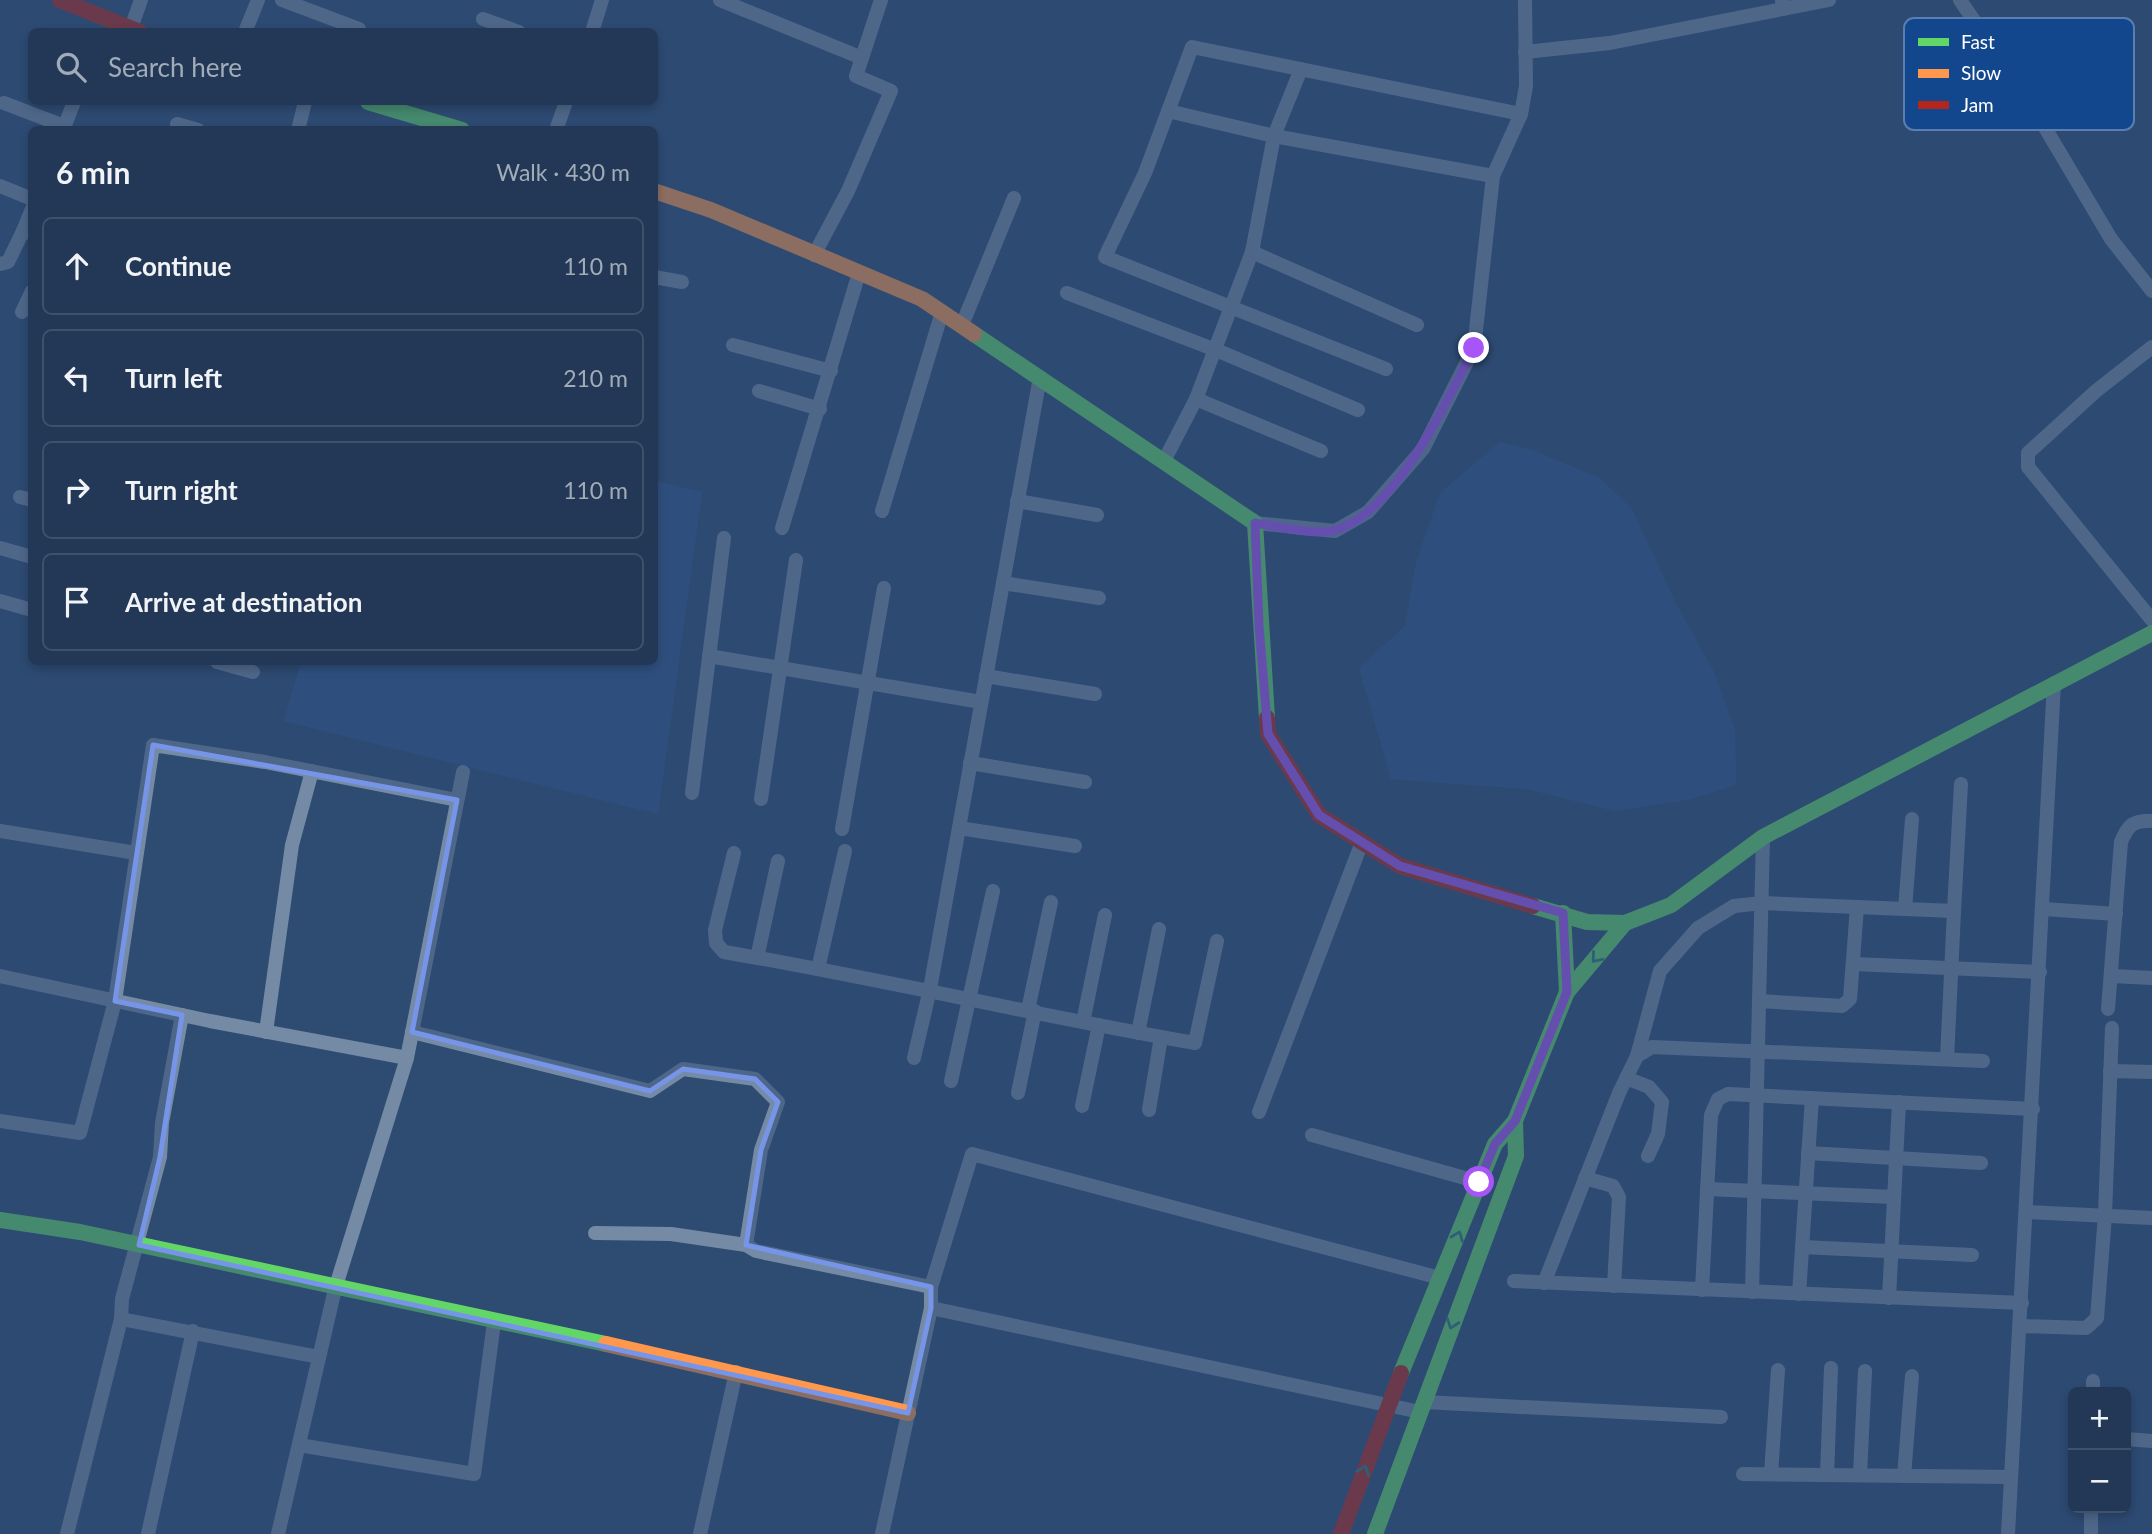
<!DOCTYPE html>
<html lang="en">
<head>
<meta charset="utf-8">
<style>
	:root { --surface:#223856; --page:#2e4360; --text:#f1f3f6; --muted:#a2acb9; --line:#3f526c }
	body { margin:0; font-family:Lato,sans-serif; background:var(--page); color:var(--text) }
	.controls { position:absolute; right:21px; bottom:21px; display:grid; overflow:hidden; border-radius:10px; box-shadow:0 4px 10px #0003 }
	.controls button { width:63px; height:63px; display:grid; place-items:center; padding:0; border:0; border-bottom:2px solid var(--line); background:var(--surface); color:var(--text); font:35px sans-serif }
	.stop { position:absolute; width:21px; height:21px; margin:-16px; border:5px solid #a855f7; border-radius:50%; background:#fff }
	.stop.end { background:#a855f7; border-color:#fff; box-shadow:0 2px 7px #0008 }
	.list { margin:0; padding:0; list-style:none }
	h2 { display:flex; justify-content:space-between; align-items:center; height:91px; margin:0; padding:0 28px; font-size:30px }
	h2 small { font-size:23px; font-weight:400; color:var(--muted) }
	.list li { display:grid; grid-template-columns:46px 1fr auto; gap:21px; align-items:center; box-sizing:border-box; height:98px; margin:0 14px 14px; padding:0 14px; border:2px solid var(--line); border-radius:10px }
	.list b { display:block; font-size:26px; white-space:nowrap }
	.list em { font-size:23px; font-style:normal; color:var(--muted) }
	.icon { flex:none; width:38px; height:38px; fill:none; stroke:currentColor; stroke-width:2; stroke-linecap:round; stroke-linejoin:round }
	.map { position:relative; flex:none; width:2152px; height:1534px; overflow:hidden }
	.search { position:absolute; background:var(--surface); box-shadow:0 4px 10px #0003; left:28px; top:28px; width:630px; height:77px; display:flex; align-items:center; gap:18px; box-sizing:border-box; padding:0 24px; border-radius:10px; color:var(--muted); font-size:26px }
	.panel { position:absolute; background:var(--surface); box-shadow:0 4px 10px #0003; left:28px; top:126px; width:630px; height:539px; border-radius:10px }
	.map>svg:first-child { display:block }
</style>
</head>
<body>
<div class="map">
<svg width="2152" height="1534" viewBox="0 0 2152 1534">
	<rect width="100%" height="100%" fill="#2e4b72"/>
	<!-- water -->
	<g fill="#30568a">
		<polygon points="1500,442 1535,451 1601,479 1632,509 1675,602 1714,672 1735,730 1736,785 1691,799 1615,811 1527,789 1391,779 1359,668 1405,626 1416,563 1440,493"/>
		<polygon points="655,481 702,492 658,814 284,721 301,662 654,662"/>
	</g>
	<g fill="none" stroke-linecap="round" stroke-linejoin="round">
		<!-- street -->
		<g stroke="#758ba5" stroke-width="14">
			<polyline points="282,0 359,29"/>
			<polyline points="720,0 862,58"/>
			<polyline points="1960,0 2034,109 2111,239 2152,291"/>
			<polyline points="1783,9 1829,0"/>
			<polyline points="483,19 519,32"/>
			<polyline points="131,28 141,0"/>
			<polyline points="245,32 258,0"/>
			<polyline points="592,32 602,0"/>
			<polyline points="1525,52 1610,43 1783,9 1782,0"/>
			<polyline points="4,103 64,126"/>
			<polyline points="1168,111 1274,136 1493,176"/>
			<polyline points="177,124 198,130"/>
			<polyline points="63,130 74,102"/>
			<polyline points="298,130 305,102"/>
			<polyline points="556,130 566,102"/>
			<polyline points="0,186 32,199"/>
			<polyline points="30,233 23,231 32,209"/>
			<polyline points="1252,252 1274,136 1301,69"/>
			<polyline points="814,255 848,191 891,91 856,76 881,0"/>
			<polyline points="0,264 8,262 23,231"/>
			<polyline points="654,277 682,282"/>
			<polyline points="1067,293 1216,350 1358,410"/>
			<polyline points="22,312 32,291"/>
			<polyline points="962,325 1014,198"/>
			<polyline points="733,345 831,371"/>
			<polyline points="2152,347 2096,391 2028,453 2028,467 2152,620"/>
			<polyline points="1386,369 1105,257 1145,173 1192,47 1521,114"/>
			<polyline points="759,391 820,409"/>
			<polyline points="1196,399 1321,451"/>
			<polyline points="1164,461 1196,399 1252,252 1417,325"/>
			<polyline points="20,497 32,500"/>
			<polyline points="1017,501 1097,515"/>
			<polyline points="882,511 942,312"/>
			<polyline points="1255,523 1335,531 1368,512 1423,449 1474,348 1493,176 1521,114 1526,86 1525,0"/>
			<polyline points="782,528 859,273"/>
			<polyline points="0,548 32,557"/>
			<polyline points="1003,583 1099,598"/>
			<polyline points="0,601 32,610"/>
			<polyline points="709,656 981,702"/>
			<polyline points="217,662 253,672"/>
			<polyline points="986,676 1095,694"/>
			<polyline points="970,763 1085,782"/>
			<polyline points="692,793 724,538"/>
			<polyline points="761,799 796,560"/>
			<polyline points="959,828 1075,846"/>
			<polyline points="842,829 884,588"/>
			<polyline points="0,831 136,853"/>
			<path d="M734,853L715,930L716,943L724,952C882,979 1038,1016 1195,1043L1217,941"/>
			<polyline points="1905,909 1912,819"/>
			<polyline points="2044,909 2116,914"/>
			<polyline points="757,958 778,861"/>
			<polyline points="1854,964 2040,972"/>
			<polyline points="818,969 845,851"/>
			<polyline points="0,976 210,1021 407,1058"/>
			<polyline points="2112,976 2152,978"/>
			<polyline points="1759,1001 1842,1006 1850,999 1857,907"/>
			<path d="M2108,1009L2121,842C2128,825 2133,820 2152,821"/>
			<polyline points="1028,1010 1051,902"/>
			<polyline points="1083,1022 1105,915"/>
			<polyline points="266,1032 292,845 312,771"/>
			<polyline points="412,1032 650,1091 683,1069 755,1079 778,1102 761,1150 746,1245"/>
			<polyline points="1138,1033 1159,929"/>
			<polyline points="1637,1056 1660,971 1698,928 1734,906 1762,903 1954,911 1961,784"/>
			<polyline points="914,1058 930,989 1040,377"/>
			<polyline points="1947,1059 1954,911"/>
			<polyline points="2110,1071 2152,1072"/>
			<polyline points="1626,1078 1649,1087 1662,1102 1658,1134 1648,1156"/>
			<polyline points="951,1081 993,891"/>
			<polyline points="1018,1093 1035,1011"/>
			<polyline points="1082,1106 1099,1025"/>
			<polyline points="1149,1110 1161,1037"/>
			<polyline points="1259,1112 1362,842"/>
			<polyline points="0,1121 80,1133 115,1001 153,745 265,762 457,800"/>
			<polyline points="1312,1135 1479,1182"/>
			<polyline points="1808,1153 1981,1163"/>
			<polyline points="1585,1178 1613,1186 1619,1197 1614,1286"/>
			<polyline points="1707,1189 1894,1197"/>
			<polyline points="2027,1212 2152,1218"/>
			<polyline points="595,1233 671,1234 746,1245 756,1251 931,1287"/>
			<polyline points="1802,1247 1972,1255"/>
			<polyline points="1514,1281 2022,1303"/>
			<polyline points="1544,1283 1619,1093 1637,1056 1652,1047 1983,1061"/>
			<polyline points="1702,1290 1711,1115 1718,1099 1728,1094 2033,1109"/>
			<polyline points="1752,1292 1763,837"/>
			<polyline points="1799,1294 1812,1098"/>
			<polyline points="1889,1298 1899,1102"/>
			<polyline points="931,1308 931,1287 972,1154 1440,1278"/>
			<polyline points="121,1319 319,1357"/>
			<polyline points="2021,1326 2086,1328 2097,1318 2105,1215 2112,1028"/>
			<polyline points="2093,1381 2093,1392"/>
			<polyline points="1424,1402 1721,1417"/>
			<polyline points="2126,1439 2152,1441"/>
			<polyline points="299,1445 474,1474 494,1322"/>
			<polyline points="1743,1474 2011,1477"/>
			<polyline points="1771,1474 1778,1370"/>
			<polyline points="1827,1475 1831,1368"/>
			<polyline points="1860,1475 1865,1371"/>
			<polyline points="1904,1476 1912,1376"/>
			<polyline points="67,1534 121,1319 122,1299 160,1157 162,1123 182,1015"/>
			<polyline points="148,1534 193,1331"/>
			<polyline points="278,1534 335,1289 407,1058 463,772"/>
			<polyline points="700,1534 736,1372"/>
			<polyline points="882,1534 931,1308 1420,1412"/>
			<polyline points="2008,1534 2054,683"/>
			<polyline points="2091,1534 2091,1508"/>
		</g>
		<!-- fast -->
		<g stroke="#63d668" stroke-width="16">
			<polyline points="368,102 462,130"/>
			<polyline points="974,334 1255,523 1267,718"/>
			<polyline points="1533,906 1587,922 1625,923 1671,905 1763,837 2152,633"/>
			<polyline points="1563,913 1567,992"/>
			<polyline points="0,1220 80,1232 606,1344"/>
			<polyline points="1401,1373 1495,1144 1515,1121 1567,992 1625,923"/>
			<polyline points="1375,1534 1516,1156 1515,1121"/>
		</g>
		<!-- slow -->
		<g stroke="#ff974d" stroke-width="16">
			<polyline points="654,191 711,210 922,299 974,334"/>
			<polyline points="606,1344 908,1413"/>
		</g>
		<!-- jam -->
		<g stroke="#b3261e" stroke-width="16">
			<polyline points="60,0 140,32"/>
			<polyline points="1267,718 1268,734 1319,815 1400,866 1533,906"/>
			<polyline points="1341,1534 1401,1373"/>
		</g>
	</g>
	<!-- one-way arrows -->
	<defs><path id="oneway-chevron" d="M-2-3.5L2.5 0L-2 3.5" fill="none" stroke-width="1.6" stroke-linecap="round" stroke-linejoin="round" transform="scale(1.75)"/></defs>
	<g stroke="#2e7981">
		<use href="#oneway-chevron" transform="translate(1596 958) rotate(130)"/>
		<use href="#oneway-chevron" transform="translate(1458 1236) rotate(-69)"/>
		<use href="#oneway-chevron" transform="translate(1452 1324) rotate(110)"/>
		<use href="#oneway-chevron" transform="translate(1364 1470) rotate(-70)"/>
	</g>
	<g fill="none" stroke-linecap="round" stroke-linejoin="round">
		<!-- route -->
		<path stroke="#a855f7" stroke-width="9" d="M1474,348C1447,401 1397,511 1336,530C1318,536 1275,526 1255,523L1259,626L1268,734L1319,815L1400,866L1563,913L1567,992L1515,1121L1495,1144L1479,1182"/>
	</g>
	<!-- marked area -->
	<path d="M0 0H2152V1534H0ZM153,745L457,800L412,1032L650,1091L683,1069L755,1079L778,1102L761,1150L746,1245L931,1287V1308L908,1413L139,1245L160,1157L182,1015L115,1001Z" fill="#2e4b72" fill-opacity=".55" fill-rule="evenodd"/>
	<path fill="none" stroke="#7795e8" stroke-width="5" stroke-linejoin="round" d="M153,745L457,800L412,1032L650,1091L683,1069L755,1079L778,1102L761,1150L746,1245L931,1287V1308L908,1413L139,1245L160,1157L182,1015L115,1001Z"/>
	<!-- legend -->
	<rect x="1904" y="18" width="230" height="112" rx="10" fill="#12478e" stroke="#597eb0" stroke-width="2"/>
	<rect x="1918" y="38" width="31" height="8" fill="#63d668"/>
	<rect x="1918" y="69" width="31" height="9" fill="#ff974d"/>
	<rect x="1918" y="101" width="31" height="8" fill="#b3261e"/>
	<g font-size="19" fill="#fff">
		<text x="1961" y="49">Fast</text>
		<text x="1961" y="80">Slow</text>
		<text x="1961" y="112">Jam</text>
	</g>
</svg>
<div class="controls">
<button>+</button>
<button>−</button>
</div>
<div class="stop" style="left:1479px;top:1182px"></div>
<div class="stop end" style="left:1474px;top:348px"></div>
<div class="search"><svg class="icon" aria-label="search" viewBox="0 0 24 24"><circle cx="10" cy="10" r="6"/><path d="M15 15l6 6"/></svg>Search here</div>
<section class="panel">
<h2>6 min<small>Walk · 430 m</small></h2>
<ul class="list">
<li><svg class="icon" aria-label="ahead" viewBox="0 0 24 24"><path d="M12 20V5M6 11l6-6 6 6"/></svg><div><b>Continue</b></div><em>110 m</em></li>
<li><svg class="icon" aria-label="left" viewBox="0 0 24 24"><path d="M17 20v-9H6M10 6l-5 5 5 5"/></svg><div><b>Turn left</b></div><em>210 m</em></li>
<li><svg class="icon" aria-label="right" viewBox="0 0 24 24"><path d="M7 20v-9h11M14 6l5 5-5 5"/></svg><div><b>Turn right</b></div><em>110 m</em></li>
<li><svg class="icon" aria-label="arrive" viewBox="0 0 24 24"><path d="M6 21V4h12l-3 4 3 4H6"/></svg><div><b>Arrive at destination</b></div></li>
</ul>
</section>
</div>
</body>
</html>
